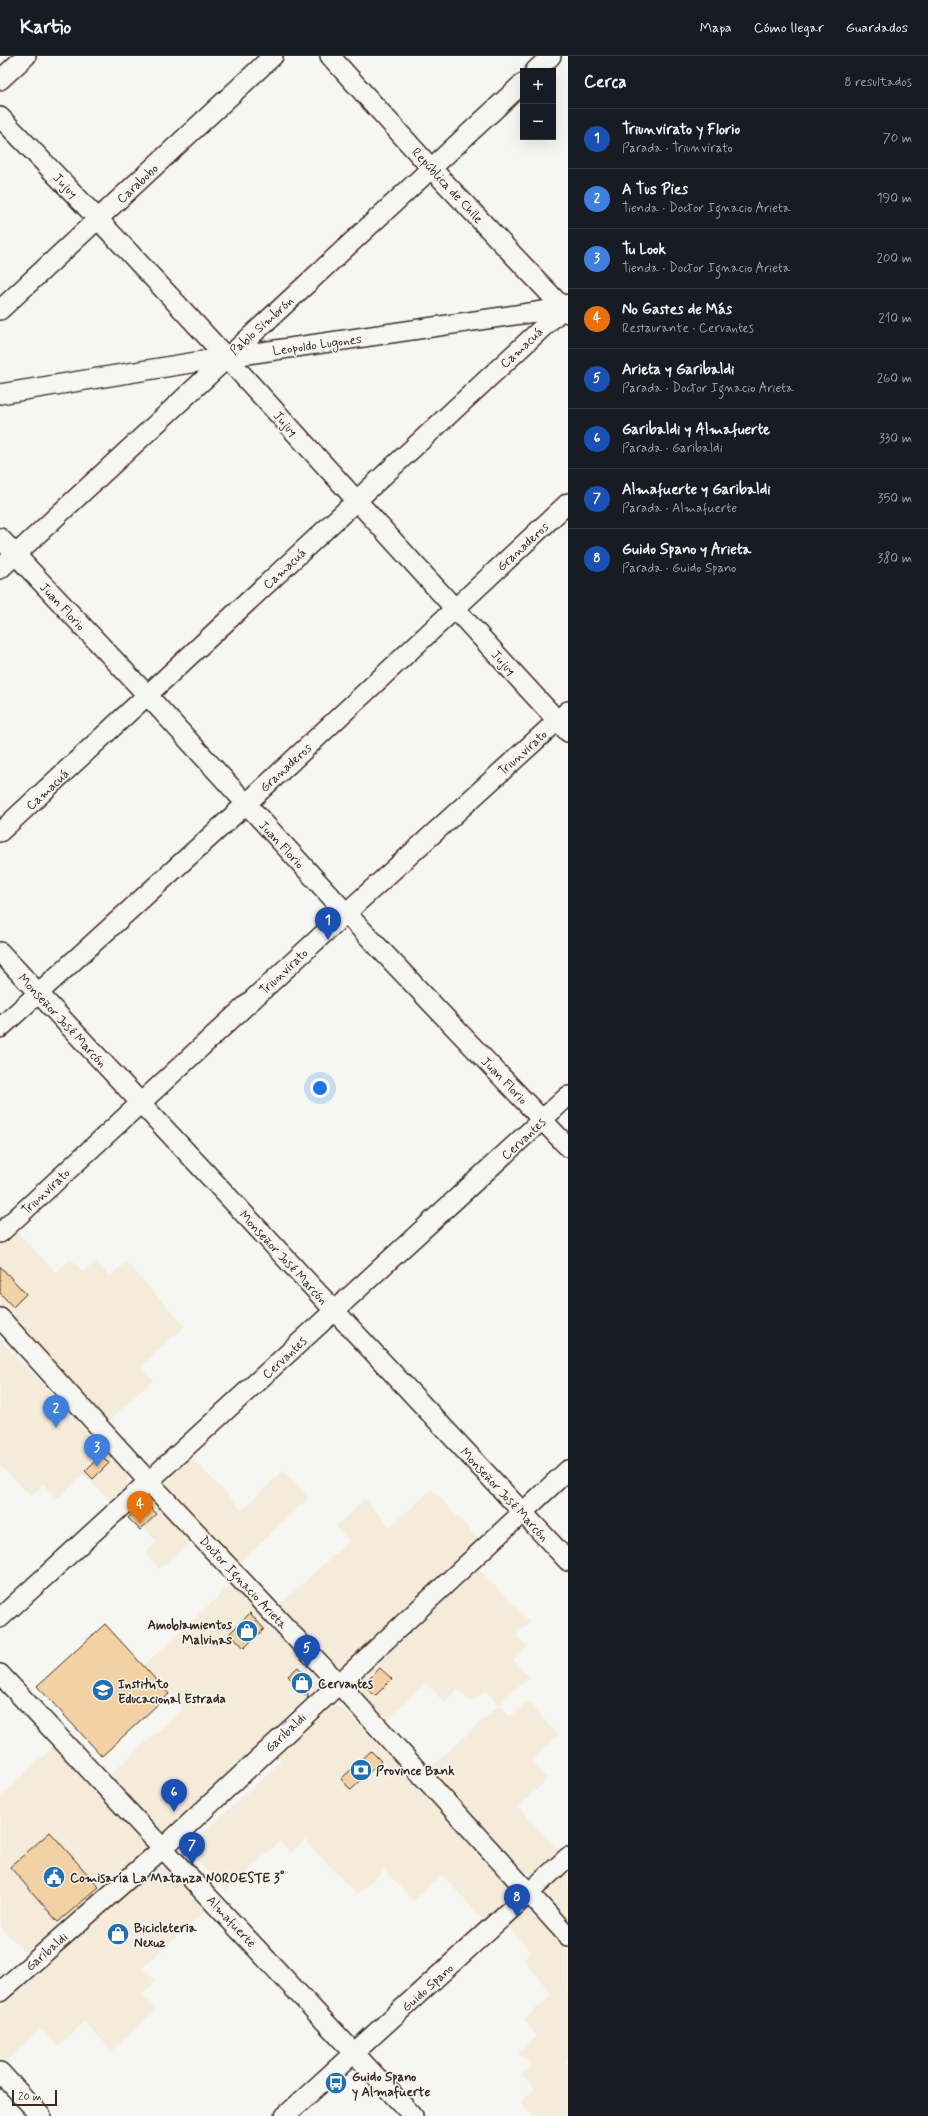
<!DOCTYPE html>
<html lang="es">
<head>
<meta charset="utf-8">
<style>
	:root { --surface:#171b24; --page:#20242c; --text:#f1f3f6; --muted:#9ea1a6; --line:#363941; --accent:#7c3aed }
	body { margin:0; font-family:Mynerve,sans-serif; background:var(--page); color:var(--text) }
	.controls { position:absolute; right:12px; top:12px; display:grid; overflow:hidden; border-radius:0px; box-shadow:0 4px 16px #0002 }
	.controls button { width:36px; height:36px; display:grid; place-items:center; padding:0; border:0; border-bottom:1px solid var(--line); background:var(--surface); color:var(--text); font:20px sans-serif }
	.scale { position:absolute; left:12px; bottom:10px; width:45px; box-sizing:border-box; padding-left:4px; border:2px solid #3b2a1e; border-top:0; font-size:11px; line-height:14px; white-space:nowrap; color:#3b2a1e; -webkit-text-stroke:3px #f6f6f2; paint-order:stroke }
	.you { position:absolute; left:320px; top:1032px; width:14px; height:14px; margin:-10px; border:3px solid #fff; border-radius:50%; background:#1a73e8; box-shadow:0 0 0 6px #1a73e833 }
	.badge { display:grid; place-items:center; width:26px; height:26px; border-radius:50%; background:var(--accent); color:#fff; font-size:13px; font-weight:700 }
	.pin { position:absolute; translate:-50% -33px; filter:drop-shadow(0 1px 2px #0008) }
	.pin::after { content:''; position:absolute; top:21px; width:14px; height:12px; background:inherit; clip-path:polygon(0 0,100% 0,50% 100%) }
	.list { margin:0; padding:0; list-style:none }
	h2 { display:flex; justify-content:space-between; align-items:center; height:52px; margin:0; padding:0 16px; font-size:17px }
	h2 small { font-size:13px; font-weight:400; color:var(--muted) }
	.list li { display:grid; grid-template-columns:26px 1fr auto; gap:12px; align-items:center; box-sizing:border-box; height:60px; padding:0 16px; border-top:1px solid var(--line) }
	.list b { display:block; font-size:15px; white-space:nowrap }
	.list p { margin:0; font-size:13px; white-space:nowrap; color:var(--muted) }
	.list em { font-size:13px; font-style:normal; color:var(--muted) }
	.map { position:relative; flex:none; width:568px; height:2060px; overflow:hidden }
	header { display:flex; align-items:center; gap:24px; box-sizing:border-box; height:56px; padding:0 20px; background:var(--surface); border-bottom:1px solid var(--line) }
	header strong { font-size:19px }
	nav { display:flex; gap:22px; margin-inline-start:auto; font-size:14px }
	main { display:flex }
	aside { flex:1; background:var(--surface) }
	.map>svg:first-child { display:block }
</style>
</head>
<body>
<header>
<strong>Kartio</strong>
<nav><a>Mapa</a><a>Cómo llegar</a><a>Guardados</a></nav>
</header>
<main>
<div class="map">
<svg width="568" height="2060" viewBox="0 0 568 2060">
	<rect width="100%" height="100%" fill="#f6f6f2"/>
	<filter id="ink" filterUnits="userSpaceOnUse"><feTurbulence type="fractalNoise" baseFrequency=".025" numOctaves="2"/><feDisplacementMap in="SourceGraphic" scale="8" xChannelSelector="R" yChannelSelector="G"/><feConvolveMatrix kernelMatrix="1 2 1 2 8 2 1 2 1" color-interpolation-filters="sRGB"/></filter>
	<g filter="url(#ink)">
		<!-- built -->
		<g fill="#f5ebdb">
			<polygon points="13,1171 56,1217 71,1203 83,1216 96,1205 110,1220 126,1206 185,1270 141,1310 153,1324 107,1366 0,1252 0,1182"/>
			<polygon points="0,1283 127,1418 129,1429 111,1446 83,1418 58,1443 43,1428 31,1440 0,1409"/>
			<polygon points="188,1398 242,1454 283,1415 309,1442 238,1508 167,1433 167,1421"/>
			<polygon points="432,1433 482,1487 348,1611 334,1612 277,1551 349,1485 336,1470 365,1443 390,1471"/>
			<polygon points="144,1445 160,1450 191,1485 159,1513 145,1497 157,1486 129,1455"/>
			<polygon points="477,1511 530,1566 516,1579 527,1591 513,1604 529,1621 499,1649 510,1661 527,1645 558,1679 531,1705 548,1723 518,1751 560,1795 538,1816 533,1817 524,1816 429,1713 499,1649 485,1634 471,1647 458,1633 444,1646 426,1627 384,1667 356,1636 355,1630 357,1623"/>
			<polygon points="232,1528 318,1624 320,1629 320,1634 165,1779 160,1779 106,1722 183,1653 143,1610"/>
			<polygon points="330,1649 343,1652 506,1824 509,1836 508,1842 505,1848 486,1866 442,1819 413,1845 384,1814 357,1839 305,1784 291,1797 280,1785 226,1835 186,1793 281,1705 274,1699 324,1653"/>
			<polygon points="55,1689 149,1792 31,1904 0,1870 0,1741"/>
			<polygon points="159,1810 165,1811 205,1855 143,1911 156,1925 143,1938 156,1953 112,1994 84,1966 58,1991 41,1973 6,2005 0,2000 0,1952 152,1811"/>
			<polygon points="568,1811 568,1865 546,1840 548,1828"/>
			<polygon points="525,1853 533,1857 568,1895 568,2003 565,2005 568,2008 568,2060 533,2060 520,2046 535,2032 522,2019 532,2011 518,1997 537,1980 524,1964 552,1938 523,1903 531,1896 505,1867 517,1855"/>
		</g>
		<!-- building -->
		<g fill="#f2d2a4" stroke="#3b2a1e">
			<polygon points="0,1210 26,1238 13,1251 0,1237"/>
			<polygon points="101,1399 109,1407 93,1423 85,1415"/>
			<polygon points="139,1452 151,1452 157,1458 140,1474 128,1462"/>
			<polygon points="250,1557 264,1573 244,1592 230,1577"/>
			<polygon points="105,1568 169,1638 102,1700 37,1630"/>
			<polygon points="298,1611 308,1623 308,1642 288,1620"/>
			<polygon points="380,1612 392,1623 375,1640 367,1633 369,1623"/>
			<polygon points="371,1695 381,1705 351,1734 341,1723"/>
			<polygon points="50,1776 99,1831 58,1866 10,1811"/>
		</g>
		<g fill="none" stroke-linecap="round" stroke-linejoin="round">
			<!-- minor casing -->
			<g stroke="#3b2a1e" stroke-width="22">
				<g id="minor">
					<polyline points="330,0 432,113 568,257"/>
					<polyline points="535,15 551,0"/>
					<polyline points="0,24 26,0"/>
					<path d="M0,61C195,261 378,471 568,676"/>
					<polyline points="0,254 273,0"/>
					<polyline points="0,338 227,301 563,252"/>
					<polyline points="0,482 148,640 346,857 568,1091"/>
					<polyline points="0,513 523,27"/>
					<polyline points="0,776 568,248"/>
					<polyline points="0,896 568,1505"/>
					<polyline points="0,972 246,748 568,447"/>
					<polyline points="0,1177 346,857 568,655"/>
					<polyline points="0,1262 149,1426 338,1627 568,1880"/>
					<polyline points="0,1562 568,1040"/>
					<polyline points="0,1618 413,2060"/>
					<polyline points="0,1936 163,1792 568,1414"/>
					<polyline points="0,2016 41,2060"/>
					<polyline points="285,2060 568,1801"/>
				</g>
			</g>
			<!-- minor -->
			<use href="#minor" stroke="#f6f6f2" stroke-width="19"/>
		</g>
	</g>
	<!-- icons -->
	<defs>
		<g id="shop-disc" transform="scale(1.15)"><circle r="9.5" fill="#1f6fb2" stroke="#f6f6f2"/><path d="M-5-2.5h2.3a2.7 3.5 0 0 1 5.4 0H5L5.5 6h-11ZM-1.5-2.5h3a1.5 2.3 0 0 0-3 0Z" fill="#fff"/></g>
		<g id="school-disc" transform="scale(1.15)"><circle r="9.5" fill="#1f6fb2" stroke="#f6f6f2"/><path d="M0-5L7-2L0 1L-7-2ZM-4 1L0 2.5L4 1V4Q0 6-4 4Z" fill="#fff"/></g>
		<g id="bank-disc" transform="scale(1.15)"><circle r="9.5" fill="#1f6fb2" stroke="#f6f6f2"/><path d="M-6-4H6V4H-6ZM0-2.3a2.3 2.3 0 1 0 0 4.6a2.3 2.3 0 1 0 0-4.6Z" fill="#fff"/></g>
		<g id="civic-disc" transform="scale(1.15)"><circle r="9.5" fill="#1f6fb2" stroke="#f6f6f2"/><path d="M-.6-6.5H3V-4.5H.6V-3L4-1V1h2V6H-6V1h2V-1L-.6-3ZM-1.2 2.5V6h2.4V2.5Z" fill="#fff"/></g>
		<g id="bus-disc" transform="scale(1.15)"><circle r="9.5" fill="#1f6fb2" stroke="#f6f6f2"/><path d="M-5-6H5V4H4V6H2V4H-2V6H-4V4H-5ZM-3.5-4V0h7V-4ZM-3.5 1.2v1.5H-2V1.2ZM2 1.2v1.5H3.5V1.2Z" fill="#fff"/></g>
	</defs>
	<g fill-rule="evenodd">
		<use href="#shop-disc" x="247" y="1575"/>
		<use href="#shop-disc" x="302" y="1627"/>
		<use href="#school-disc" x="103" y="1634"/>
		<use href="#bank-disc" x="361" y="1714"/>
		<use href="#civic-disc" x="54" y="1821"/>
		<use href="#shop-disc" x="118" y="1878"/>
		<use href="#bus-disc" x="336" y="2027"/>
	</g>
	<g text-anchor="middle" stroke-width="3" stroke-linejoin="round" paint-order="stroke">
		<!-- street labels -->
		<g font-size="13" fill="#3b2a1e" stroke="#f6f6f2">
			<text transform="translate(137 127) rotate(-43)" y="5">Carabobo</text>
			<text transform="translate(66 129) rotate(46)" y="5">Jujuy</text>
			<text transform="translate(448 129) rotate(47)" y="5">República de Chile</text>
			<text transform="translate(261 269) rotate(-42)" y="5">Pablo Simbrón</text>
			<text transform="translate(317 288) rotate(-8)" y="5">Leopoldo Lugones</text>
			<text transform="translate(521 291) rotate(-43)" y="5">Camacuá</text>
			<text transform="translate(286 367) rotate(48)" y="5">Jujuy</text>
			<text transform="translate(522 490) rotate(-43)" y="5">Granaderos</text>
			<text transform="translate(284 512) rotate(-43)" y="5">Camacuá</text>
			<text transform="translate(63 550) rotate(47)" y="5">Juan Florio</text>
			<text transform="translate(504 606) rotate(48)" y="5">Jujuy</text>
			<text transform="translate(522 696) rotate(-42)" y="5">Triunvirato</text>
			<text transform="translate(285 711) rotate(-43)" y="5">Granaderos</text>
			<text transform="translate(47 733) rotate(-43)" y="5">Camacuá</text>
			<text transform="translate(282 788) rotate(47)" y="5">Juan Florio</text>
			<text transform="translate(283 915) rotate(-43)" y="5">Triunvirato</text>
			<text transform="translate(63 964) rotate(47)" y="5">Monseñor José Marcón</text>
			<text transform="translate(505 1024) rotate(46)" y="5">Juan Florio</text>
			<text transform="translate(523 1082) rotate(-43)" y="5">Cervantes</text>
			<text transform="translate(45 1135) rotate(-43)" y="5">Triunvirato</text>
			<text transform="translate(284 1201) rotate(47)" y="5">Monseñor José Marcón</text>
			<text transform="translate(284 1301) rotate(-43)" y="5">Cervantes</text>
			<text transform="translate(505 1438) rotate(47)" y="5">Monseñor José Marcón</text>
			<text transform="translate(244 1526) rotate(47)" y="5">Doctor Ignacio Arieta</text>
			<text transform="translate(285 1676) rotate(-43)" y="5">Garibaldi</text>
			<text transform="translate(232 1865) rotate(47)" y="5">Almafuerte</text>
			<text transform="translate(46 1895) rotate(-41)" y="5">Garibaldi</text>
			<text transform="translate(427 1931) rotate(-42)" y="5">Guido Spano</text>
		</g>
		<!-- poi labels -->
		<g font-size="13" font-weight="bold" fill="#3b2a1e" stroke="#f6f6f2" text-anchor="start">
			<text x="232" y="1573" text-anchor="end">Amoblamientos<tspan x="232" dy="15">Malvinas</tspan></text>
			<text x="118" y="1632">Instituto<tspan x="118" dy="15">Educacional Estrada</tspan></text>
			<text x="318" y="1632">Cervantes</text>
			<text x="376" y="1719">Province Bank</text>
			<text x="70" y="1826">Comisaría La Matanza NOROESTE 3°</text>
			<text x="134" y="1876">Bicicleteria<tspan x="134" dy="15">Nexuz</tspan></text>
			<text x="352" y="2025">Guido Spano<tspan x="352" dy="15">y Almafuerte</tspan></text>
		</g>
	</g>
</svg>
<div class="controls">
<button>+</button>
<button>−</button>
</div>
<div class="scale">20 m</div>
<div class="you"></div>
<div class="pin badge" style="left:328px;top:884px;background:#1a4fb4">1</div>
<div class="pin badge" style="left:56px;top:1372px;background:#3f7fe0">2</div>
<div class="pin badge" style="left:97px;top:1411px;background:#3f7fe0">3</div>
<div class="pin badge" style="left:140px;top:1468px;background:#e8710a">4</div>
<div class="pin badge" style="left:307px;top:1612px;background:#1a4fb4">5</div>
<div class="pin badge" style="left:174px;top:1756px;background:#1a4fb4">6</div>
<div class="pin badge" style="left:192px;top:1809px;background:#1a4fb4">7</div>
<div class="pin badge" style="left:517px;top:1861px;background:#1a4fb4">8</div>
</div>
<aside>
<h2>Cerca<small>8 resultados</small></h2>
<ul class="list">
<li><span class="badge" style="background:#1a4fb4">1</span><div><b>Triunvirato y Florio</b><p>Parada · Triunvirato</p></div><em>70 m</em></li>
<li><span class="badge" style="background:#3f7fe0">2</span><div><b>A Tus Pies</b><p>Tienda · Doctor Ignacio Arieta</p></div><em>190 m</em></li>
<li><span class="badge" style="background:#3f7fe0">3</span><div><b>Tu Look</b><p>Tienda · Doctor Ignacio Arieta</p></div><em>200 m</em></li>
<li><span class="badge" style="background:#e8710a">4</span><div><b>No Gastes de Más</b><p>Restaurante · Cervantes</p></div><em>210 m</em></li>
<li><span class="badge" style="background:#1a4fb4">5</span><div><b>Arieta y Garibaldi</b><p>Parada · Doctor Ignacio Arieta</p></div><em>260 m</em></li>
<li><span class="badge" style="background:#1a4fb4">6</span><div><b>Garibaldi y Almafuerte</b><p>Parada · Garibaldi</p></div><em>330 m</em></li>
<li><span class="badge" style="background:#1a4fb4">7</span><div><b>Almafuerte y Garibaldi</b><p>Parada · Almafuerte</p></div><em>350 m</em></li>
<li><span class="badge" style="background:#1a4fb4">8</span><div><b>Guido Spano y Arieta</b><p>Parada · Guido Spano</p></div><em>380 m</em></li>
</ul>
</aside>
</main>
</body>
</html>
